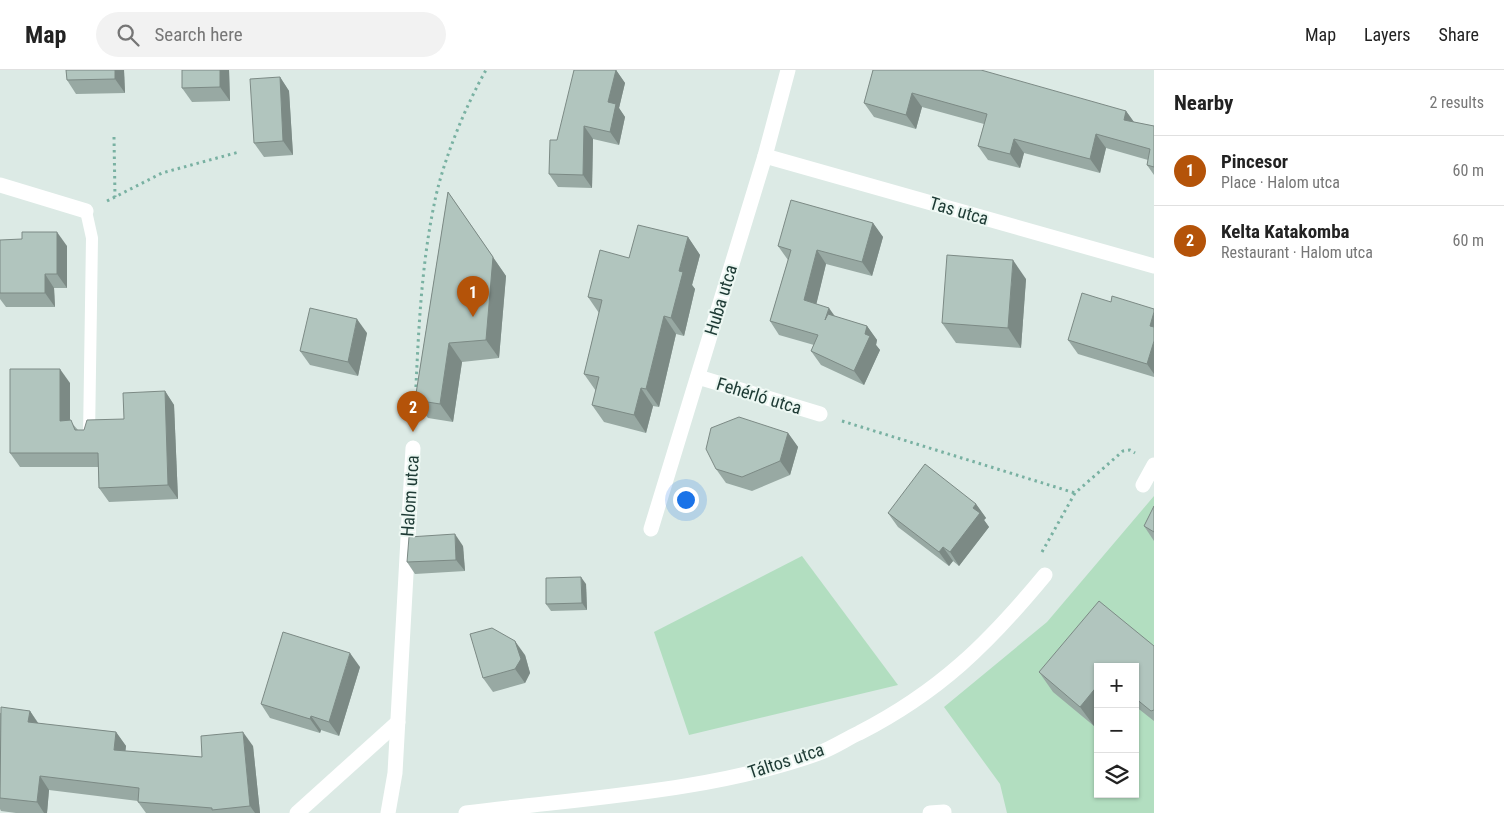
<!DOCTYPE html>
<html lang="en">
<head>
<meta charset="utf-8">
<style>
	:root { --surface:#fff; --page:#f2f2f2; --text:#222; --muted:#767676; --line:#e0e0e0; --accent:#b45309 }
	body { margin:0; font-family:"Roboto Condensed",sans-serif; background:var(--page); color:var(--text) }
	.controls { position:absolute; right:15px; bottom:15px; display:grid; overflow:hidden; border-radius:0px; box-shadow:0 1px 4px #0004 }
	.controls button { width:45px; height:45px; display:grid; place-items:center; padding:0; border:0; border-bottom:1px solid var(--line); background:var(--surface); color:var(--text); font:25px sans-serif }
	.you { position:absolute; left:685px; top:429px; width:18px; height:18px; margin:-12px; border:4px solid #fff; border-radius:50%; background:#1a73e8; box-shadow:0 0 0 8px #1a73e833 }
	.badge { display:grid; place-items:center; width:32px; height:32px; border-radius:50%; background:var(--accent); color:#fff; font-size:16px; font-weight:700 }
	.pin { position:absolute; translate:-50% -41px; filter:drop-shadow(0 1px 2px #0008) }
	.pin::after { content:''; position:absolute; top:26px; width:18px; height:15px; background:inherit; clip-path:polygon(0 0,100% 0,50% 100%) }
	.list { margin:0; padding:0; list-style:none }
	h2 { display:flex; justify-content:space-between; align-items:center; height:65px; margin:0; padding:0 20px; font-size:21px }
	h2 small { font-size:16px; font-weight:400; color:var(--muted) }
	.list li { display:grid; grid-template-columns:32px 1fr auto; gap:15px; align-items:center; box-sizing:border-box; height:70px; padding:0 20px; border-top:1px solid var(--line) }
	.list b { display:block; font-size:19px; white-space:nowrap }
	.list p { margin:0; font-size:16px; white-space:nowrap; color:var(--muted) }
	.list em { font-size:16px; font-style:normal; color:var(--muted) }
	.icon { flex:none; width:28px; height:28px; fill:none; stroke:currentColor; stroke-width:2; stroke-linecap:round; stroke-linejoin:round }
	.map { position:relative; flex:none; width:1154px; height:743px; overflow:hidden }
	header { display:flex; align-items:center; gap:30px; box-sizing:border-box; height:70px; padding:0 25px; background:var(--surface); border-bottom:1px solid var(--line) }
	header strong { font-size:24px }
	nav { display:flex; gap:28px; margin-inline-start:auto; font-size:18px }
	.search { width:350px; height:45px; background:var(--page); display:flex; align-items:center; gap:12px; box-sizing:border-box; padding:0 18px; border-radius:28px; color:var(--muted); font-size:19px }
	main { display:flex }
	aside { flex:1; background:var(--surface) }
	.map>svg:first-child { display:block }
</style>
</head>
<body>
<header>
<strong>Map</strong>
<div class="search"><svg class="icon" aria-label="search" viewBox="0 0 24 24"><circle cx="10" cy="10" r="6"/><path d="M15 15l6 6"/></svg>Search here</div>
<nav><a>Map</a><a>Layers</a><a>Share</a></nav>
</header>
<main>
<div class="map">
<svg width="1154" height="743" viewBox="0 0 1154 743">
	<rect width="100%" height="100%" fill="#dceae5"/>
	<!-- green -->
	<g fill="#b2dec0" fill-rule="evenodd">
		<path d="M1154,426V743H1007L1000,714L944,637L1047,552ZM1098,597H1135V724H1098Z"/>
		<polygon points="802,486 898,615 689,665 654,562"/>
	</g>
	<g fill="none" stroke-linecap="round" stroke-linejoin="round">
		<!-- path -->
		<g stroke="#79b1a2" stroke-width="3" stroke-dasharray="2.5 4" stroke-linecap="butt">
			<polyline points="114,67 115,127"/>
			<polyline points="107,131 162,103 239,82"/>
			<polyline points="842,351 1075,423"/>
			<path d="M414,356C418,282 419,208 434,135C442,93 465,37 486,0"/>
			<polyline points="1042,482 1075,423 1123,381 1130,380 1135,383"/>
		</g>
		<!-- lane -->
		<polyline stroke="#fff" stroke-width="12" points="86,141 92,168 89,367"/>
		<!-- street -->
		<g stroke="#fff" stroke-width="15">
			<polyline points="765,86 1154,196"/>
			<polyline points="0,115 86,141"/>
			<polyline points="698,307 820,344"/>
			<polyline points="1143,415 1154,395"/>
			<polyline points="651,459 765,86 788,0"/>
			<polyline points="297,743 398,652"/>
			<polyline points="388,743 395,703 413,378"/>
			<path d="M466,743C580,728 711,722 819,683C833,678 846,669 859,663C939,622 988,574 1045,505"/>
			<polyline points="930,743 944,742"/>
		</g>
	</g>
	<!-- wall -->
	<g fill="#98a9a3">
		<polygon points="66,0 124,0 125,23 76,24 67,10"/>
		<polygon points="182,0 229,0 230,31 192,32 182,18"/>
		<polygon points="616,0 625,13 619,38 625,47 619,75 593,69 592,118 558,117 549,104 557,70"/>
		<polygon points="873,0 1126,41 1134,52 1154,56 1154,105 1147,95 1148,90 1106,78 1100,103 1024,83 1020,98 988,90 978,76 984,54 922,37 916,59 874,47 864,33"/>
		<polygon points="280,7 289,21 293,85 264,87 254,73"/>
		<polygon points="448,122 506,206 499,288 462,292 453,352 428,348 415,330"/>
		<polygon points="873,153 883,167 872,206 826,194 816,234 835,247 867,256 877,270 876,275 880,280 864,315 821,295 811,281 814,275 779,265 770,251 788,190 778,176"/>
		<polygon points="688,167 700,185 692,215 695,219 684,266 676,264 659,337 653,336 646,363 604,352 592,335 596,321 584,304 599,243 588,227 629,188"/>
		<polygon points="0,170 67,176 67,218 54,218 55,237 6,237 0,229"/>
		<polygon points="1026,209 1021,278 956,273 942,253"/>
		<polygon points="1111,232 1154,239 1154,307 1078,284 1068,270"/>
		<polygon points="367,263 358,306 310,295 300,281"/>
		<polygon points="70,313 70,351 78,360 84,360 124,349 165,321 174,335 178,429 109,432 99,418 98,397 20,397 10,383"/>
		<polygon points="788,363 798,377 790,405 752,421 726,413 716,399"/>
		<polygon points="976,434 986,448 984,450 989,457 959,496 953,491 949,496 898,457 888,443"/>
		<polygon points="1154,436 1154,471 1144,456"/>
		<polygon points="463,476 465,501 415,504 407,492"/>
		<polygon points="586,514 587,540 551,541 546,534"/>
		<polygon points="1154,576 1154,651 1135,636 1135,597 1098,597 1098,651 1094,656 1053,622 1039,602"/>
		<polygon points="525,585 530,603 525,613 493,622 483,608"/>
		<polygon points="360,597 339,666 321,660 320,663 270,648 261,634"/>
		<polygon points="30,641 39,654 116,662 126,676 125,681 202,687 253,676 260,743 146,743 138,732 138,731 49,720 47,743 16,743 1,741 0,739 0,643"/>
	</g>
	<!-- shaded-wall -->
	<g fill="#7c8a85">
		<polygon points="115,0 124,0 125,23 115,9"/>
		<polygon points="220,0 229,0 230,31 220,17"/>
		<polygon points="616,0 625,13 619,38 625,47 619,75 610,62 608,32"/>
		<polygon points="280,7 289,21 293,85 283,71"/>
		<polygon points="912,23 922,37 916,59 906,45"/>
		<polygon points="1126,41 1136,55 1124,50"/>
		<polygon points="584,56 593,69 592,118 583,105"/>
		<polygon points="1096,64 1106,78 1100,103 1090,89"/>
		<polygon points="1014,69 1024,83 1020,98 1010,84"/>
		<polygon points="461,141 506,206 499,288 486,270"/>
		<polygon points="873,153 883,167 872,206 862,192"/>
		<polygon points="57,162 67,176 67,218 57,204"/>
		<polygon points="688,167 700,185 692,215 695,219 684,266 671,248 679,201"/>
		<polygon points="817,180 826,194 814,244 804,230"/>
		<polygon points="1013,190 1026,209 1021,278 1008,258"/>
		<polygon points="45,204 54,218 55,237 45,223"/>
		<polygon points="829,238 839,252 825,250"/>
		<polygon points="1154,242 1154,262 1150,256"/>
		<polygon points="664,246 676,264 659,337 646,319"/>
		<polygon points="357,249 367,263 358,306 348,292"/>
		<polygon points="867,256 877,270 876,275 880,280 864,315 854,301"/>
		<polygon points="1154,271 1154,304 1147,294"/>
		<polygon points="449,273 462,292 453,352 440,334"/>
		<polygon points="60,299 70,313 70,365 60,351"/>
		<polygon points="641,318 653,336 646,363 634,345"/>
		<polygon points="165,321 174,335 178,429 168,415"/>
		<polygon points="788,363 798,377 790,405 780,391"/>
		<polygon points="976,434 986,448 984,450 989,457 959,496 950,482 973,438"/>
		<polygon points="455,464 463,476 465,501 456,490"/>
		<polygon points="943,477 953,491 949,496 939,482"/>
		<polygon points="581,507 586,514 587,540 582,533"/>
		<polygon points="515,571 525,585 530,603 525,613 515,599"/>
		<polygon points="350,583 360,597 339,666 329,652"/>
		<polygon points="1098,615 1098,651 1094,656 1080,637"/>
		<polygon points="30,641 39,655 28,652"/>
		<polygon points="311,646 321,660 320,663 310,649"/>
		<polygon points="116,662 126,676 124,694 114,680"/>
		<polygon points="243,662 253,676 260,743 255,743 250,736"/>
		<polygon points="40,706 49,720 47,743 44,743 37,732"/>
	</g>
	<!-- building -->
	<g fill="#b1c5be" stroke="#7c8a85">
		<polygon points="66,0 115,0 115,9 67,10"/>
		<polygon points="182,0 220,0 220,17 182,18"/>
		<polygon points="574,0 616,0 608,32 616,34 610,62 584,56 583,105 549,104 550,70 557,70"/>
		<polygon points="873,0 981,0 1126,41 1124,50 1154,56 1154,97 1147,95 1150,79 1096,64 1090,89 1014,69 1010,84 978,76 987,44 912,23 906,45 864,33"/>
		<polygon points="280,7 283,71 254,73 250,9"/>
		<polygon points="448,122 493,187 486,270 449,273 440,334 415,330"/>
		<polygon points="791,130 873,153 862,192 817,180 804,230 829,238 825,250 828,244 867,256 865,264 870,266 854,301 811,281 818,265 770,251 791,180 778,176"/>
		<polygon points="638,155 688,167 679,201 683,202 671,248 664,246 646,319 641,318 634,345 592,335 599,307 584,304 602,230 588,227 600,180 629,188"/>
		<polygon points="22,162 57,162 57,204 45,204 45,223 0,223 0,170 22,169"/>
		<polygon points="947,185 1013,190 1008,258 942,253"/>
		<polygon points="1082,223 1111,232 1112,226 1154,239 1154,242 1150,256 1154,257 1154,271 1147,294 1068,270"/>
		<polygon points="310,238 357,249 348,292 300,281"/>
		<polygon points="10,299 60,299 60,351 71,350 75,360 84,360 87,350 124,349 123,323 165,321 168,415 99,418 98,383 10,383"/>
		<polygon points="739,347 788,363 780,391 742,407 716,399 706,379 711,358"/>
		<polygon points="925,394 976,434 973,438 980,443 950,482 943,477 939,482 888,443"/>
		<polygon points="1154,436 1154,462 1144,456"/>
		<polygon points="455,464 456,490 407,492 409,467"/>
		<polygon points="581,507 582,533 546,534 546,508"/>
		<polygon points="1099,531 1154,576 1154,640 1151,641 1135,628 1135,597 1098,597 1098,615 1080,637 1039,602"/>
		<polygon points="492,558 515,571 521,589 515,599 483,608 470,564"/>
		<polygon points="283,562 350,583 329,652 311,646 310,649 261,634"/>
		<polygon points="1,637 30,641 28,652 116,662 114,680 202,687 201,666 243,662 250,736 212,740 212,738 138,732 139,718 40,706 37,732 0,728"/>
	</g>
	<g text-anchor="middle" stroke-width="4" stroke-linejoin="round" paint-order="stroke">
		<!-- street labels -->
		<g font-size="18" fill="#1d3a34" stroke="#ecf7f2">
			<text transform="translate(959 141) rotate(16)" y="6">Tas utca</text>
			<text transform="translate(721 230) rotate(-73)" y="6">Huba utca</text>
			<text transform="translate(759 326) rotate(17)" y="6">Fehérló utca</text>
			<text transform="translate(410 426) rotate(-86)" y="6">Halom utca</text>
			<text transform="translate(786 691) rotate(-18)" y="6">Táltos utca</text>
		</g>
	</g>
</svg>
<div class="controls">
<button>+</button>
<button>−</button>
<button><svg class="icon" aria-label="layers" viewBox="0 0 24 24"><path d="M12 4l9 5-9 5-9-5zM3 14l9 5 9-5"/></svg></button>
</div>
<div class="you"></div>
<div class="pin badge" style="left:473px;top:247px">1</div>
<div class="pin badge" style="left:413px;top:362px">2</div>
</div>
<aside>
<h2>Nearby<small>2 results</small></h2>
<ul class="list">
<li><span class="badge">1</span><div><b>Pincesor</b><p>Place · Halom utca</p></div><em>60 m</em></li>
<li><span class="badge">2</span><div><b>Kelta Katakomba</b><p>Restaurant · Halom utca</p></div><em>60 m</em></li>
</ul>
</aside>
</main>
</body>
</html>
